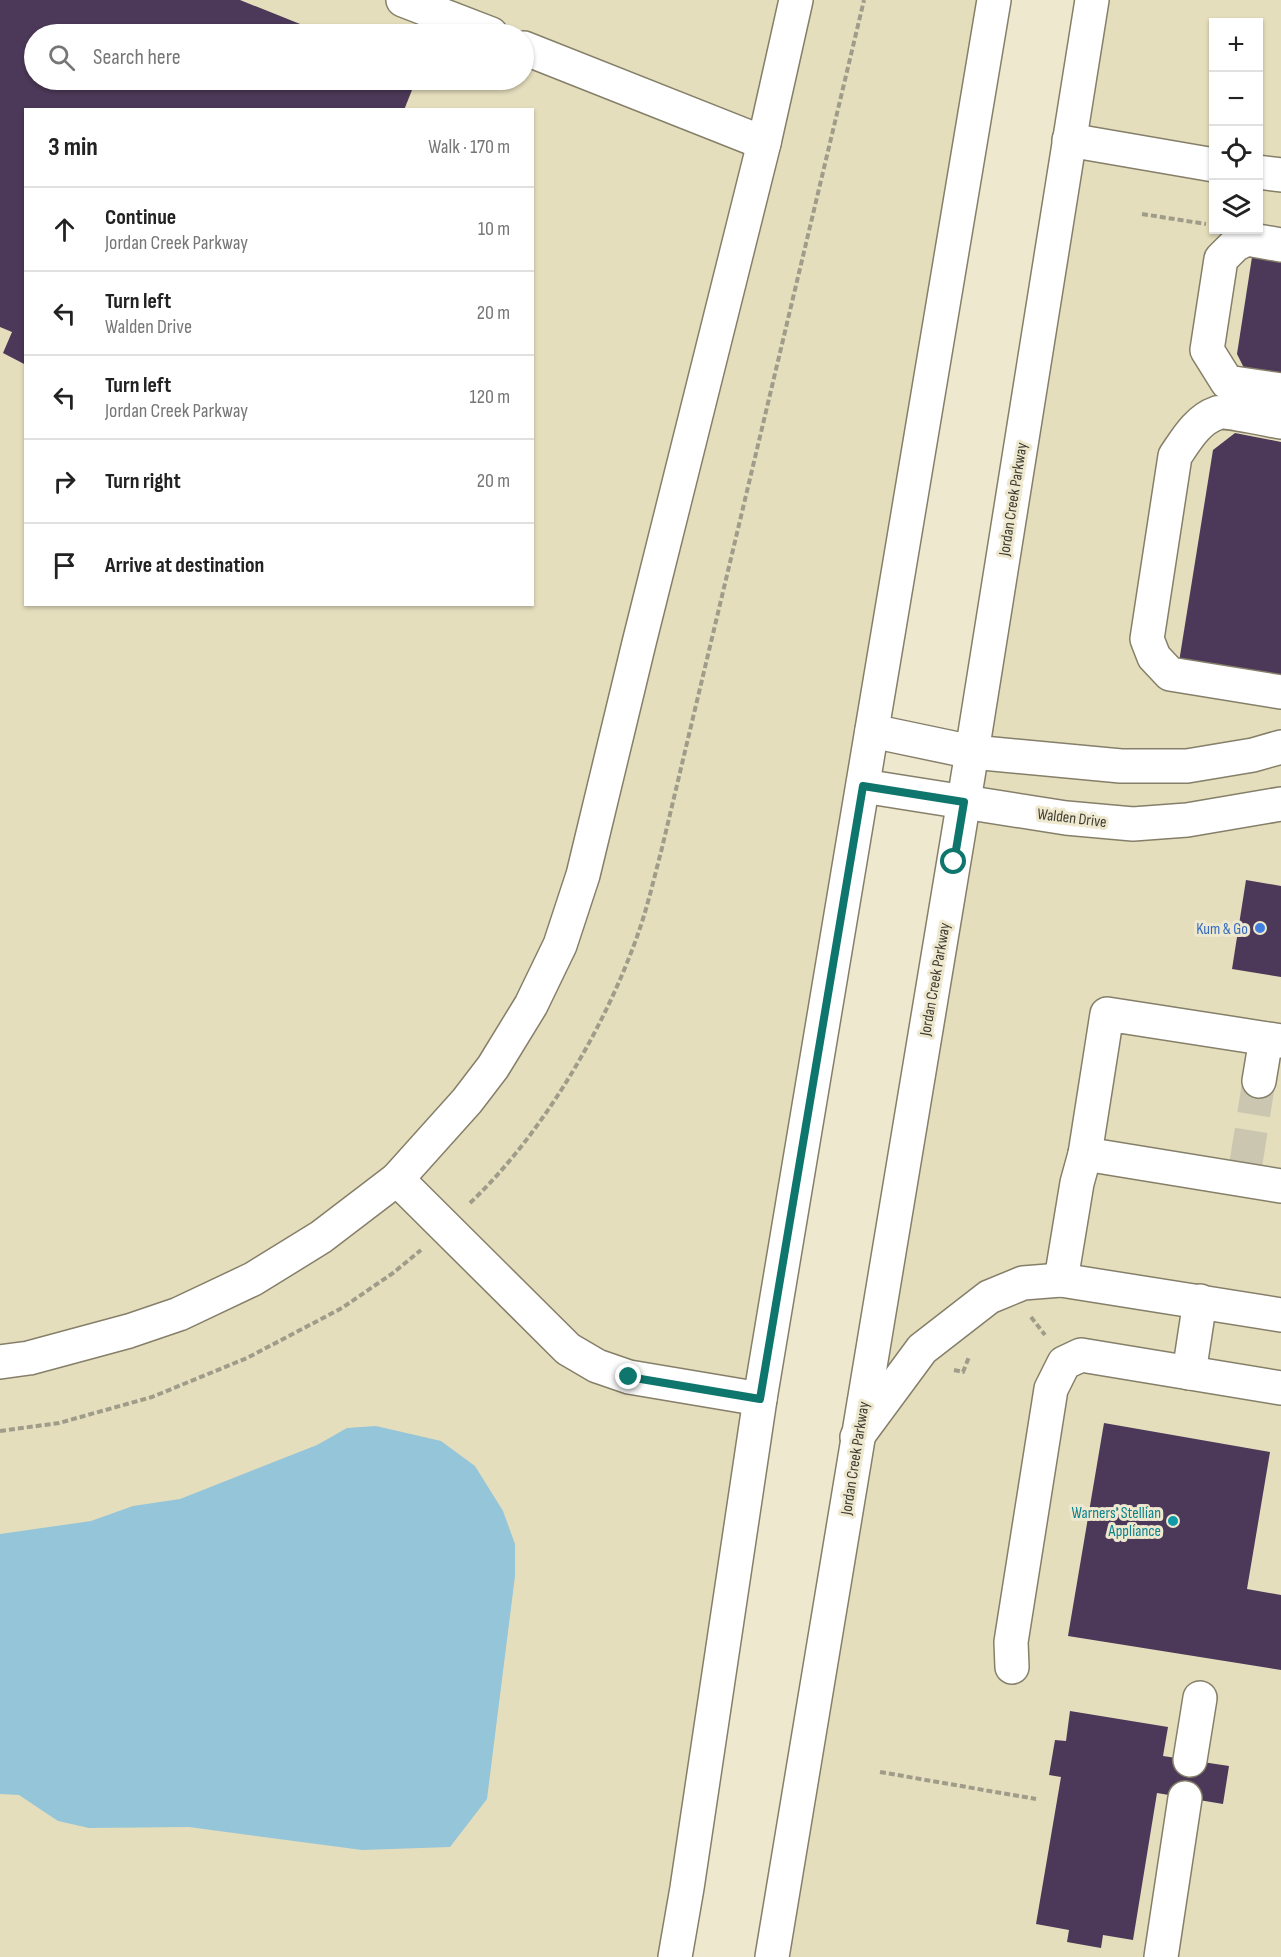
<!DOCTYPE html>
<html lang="en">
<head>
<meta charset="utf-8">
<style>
	:root { --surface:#fff; --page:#f2f2f2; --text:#222; --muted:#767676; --line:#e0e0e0 }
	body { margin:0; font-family:"Sofia Sans Condensed",sans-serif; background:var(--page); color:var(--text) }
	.controls { position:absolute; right:18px; top:18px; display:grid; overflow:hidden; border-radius:0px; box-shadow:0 2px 4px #0004 }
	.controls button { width:54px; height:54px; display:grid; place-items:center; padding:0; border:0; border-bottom:2px solid var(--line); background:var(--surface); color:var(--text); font:30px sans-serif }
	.stop { position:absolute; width:18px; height:18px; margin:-14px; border:4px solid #0f766e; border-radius:50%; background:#fff }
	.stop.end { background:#0f766e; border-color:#fff; box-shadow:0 2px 6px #0008 }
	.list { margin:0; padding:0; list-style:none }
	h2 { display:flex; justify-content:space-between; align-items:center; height:78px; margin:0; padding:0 24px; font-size:26px }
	h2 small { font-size:20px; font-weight:400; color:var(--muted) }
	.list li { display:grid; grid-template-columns:39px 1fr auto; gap:18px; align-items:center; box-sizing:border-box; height:84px; padding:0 24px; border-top:2px solid var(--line) }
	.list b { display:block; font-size:22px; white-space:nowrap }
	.list p { margin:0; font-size:20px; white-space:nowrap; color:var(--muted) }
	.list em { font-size:20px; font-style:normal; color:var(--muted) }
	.icon { flex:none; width:33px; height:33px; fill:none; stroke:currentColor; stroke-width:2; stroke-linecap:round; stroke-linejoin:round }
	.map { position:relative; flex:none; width:1281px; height:1957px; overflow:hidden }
	.search { position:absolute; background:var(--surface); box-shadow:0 2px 4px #0004; left:24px; top:24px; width:510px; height:66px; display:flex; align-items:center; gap:15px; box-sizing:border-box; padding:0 21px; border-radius:33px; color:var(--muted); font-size:22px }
	.panel { position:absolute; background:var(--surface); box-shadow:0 2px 4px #0004; left:24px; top:108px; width:510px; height:498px; border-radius:0px }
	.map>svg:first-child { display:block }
</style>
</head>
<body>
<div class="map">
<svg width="1281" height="1957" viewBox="0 0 1281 1957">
	<rect width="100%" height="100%" fill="#eee8cf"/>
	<!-- built -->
	<g fill="#e5debd" fill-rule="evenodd">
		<path d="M0,0H995L675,1957H0ZM34,34H524V80H34ZM26,110H532V604H26Z"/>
		<path d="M1092,0H1281V1957H772ZM1214,22H1258V230H1214Z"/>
	</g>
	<!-- water -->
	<polygon fill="#94c5d9" points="376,1426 441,1441 475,1466 503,1511 515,1544 515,1576 487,1799 450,1847 362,1850 189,1827 89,1828 58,1821 19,1795 0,1794 0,1534 91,1521 133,1506 180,1499 317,1445 347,1428"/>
	<!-- building -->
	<g fill="#4c3858">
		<polygon points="0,0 240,0 325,34 34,34 34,80 416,80 404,110 26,110 26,365 3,353 12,332 0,327"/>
		<polygon points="1252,257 1281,261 1281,378 1246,372 1237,354"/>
		<polygon points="1235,433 1281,442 1281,686 1179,662 1213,450"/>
		<polygon points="1246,880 1281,886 1281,977 1232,969"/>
		<polygon points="1104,1423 1270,1452 1247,1589 1281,1595 1281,1670 1068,1636"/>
		<polygon points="1070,1711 1168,1727 1163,1756 1229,1766 1223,1804 1157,1793 1133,1940 1103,1935 1101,1948 1067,1942 1069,1930 1036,1924 1061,1777 1049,1775 1055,1740 1066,1741"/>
	</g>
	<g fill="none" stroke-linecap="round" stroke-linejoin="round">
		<!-- minor-tunnel -->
		<polyline stroke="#cbc6b0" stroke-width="33" stroke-dasharray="33 16" stroke-linecap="butt" points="1246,1163 1259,1081"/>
		<!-- minor casing -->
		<g stroke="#857f69" stroke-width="36">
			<g id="minor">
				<polyline points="403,0 491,34"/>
				<polyline points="524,48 764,143"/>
				<polyline points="1069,140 1214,165"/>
				<polyline points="1258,172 1281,175"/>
				<polyline points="1281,245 1247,239 1235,245 1221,259 1207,350 1227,382 1281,390"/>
				<path d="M1281,422C1269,420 1225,410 1217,413C1197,420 1186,440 1175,456L1147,639L1154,657L1170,674L1281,692"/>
				<polyline points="872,731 972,752 1121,766 1187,766 1253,755 1281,747"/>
				<polyline points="863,786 1066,818 1133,824 1187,820 1281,804"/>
				<polyline points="1259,1081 1266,1039"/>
				<polyline points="1085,1154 1281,1186"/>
				<polyline points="397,1179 568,1349 597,1366 629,1377 760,1399"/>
				<polyline points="1061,1280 1077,1183 1085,1154 1107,1014 1281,1041"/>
				<polyline points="0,1362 29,1358 129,1331 179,1314 253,1279 321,1237 397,1179 467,1101 493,1067 531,1005 560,945 583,875 639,643 764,143 796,0"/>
				<polyline points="1189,1373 1200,1301"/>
				<polyline points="857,1437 922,1349 989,1297 1023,1283 1061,1280 1281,1315"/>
				<polyline points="1012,1667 1011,1642 1051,1389 1064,1363 1081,1355 1281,1388"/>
				<polyline points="1190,1760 1200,1698"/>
				<polyline points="1161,1957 1185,1798"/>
			</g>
		</g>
		<!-- major casing -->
		<g stroke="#857f69" stroke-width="36">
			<g id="major">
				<polyline points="675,1957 687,1888 760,1399 994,0"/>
				<polyline points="772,1957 972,752 1092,0"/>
			</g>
		</g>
		<!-- path -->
		<g stroke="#a09c8a" stroke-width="4" stroke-dasharray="6 3" stroke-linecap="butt">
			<polyline points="1142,214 1206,224"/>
			<path d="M470,1203C543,1134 606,1026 639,931C648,905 654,878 661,852L864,0"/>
			<polyline points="1031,1317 1045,1335"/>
			<polyline points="954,1370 963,1372 969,1357"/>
			<polyline points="0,1431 59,1423 152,1397 247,1358 342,1308 393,1273 421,1250"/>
			<polyline points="880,1772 1036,1799"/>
		</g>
		<!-- minor -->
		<use href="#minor" stroke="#fff" stroke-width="33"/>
		<!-- major -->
		<use href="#major" stroke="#fff" stroke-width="33"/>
	</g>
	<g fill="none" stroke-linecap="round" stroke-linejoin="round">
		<!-- route -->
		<polyline stroke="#0f766e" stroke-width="8" points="629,1377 760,1399 863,786 964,802 954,862"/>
	</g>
	<!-- markers -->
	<circle fill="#3f7fe0" stroke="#eee8cf" stroke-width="2" cx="1260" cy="928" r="6"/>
	<circle fill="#0f9aa8" stroke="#eee8cf" stroke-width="2" cx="1173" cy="1521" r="6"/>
	<g text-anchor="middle" stroke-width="6" stroke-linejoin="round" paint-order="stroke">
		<!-- street labels -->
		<g font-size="16" fill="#3f3d33" stroke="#eee8cf">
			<text transform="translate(1012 499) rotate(-81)" y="6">Jordan Creek Parkway</text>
			<text transform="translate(1072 817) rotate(7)" y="6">Walden Drive</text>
			<text transform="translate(934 979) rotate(-80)" y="6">Jordan Creek Parkway</text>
			<text transform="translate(854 1458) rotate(-81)" y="6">Jordan Creek Parkway</text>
		</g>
		<!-- shop labels -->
		<g font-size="16" fill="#366cbe" stroke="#eee8cf" text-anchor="end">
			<text x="1248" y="934">Kum &amp; Go</text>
		</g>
		<!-- culture labels -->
		<g font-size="16" fill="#0d838f" stroke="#eee8cf" text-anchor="end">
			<text x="1161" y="1518">Warners' Stellian<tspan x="1161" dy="18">Appliance</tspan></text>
		</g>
	</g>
</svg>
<div class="controls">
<button>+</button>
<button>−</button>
<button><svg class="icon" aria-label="locate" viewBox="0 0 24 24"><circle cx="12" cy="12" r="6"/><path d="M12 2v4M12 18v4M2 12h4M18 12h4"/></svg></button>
<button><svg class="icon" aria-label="layers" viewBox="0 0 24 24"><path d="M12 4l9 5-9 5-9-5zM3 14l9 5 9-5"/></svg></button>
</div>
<div class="stop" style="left:954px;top:862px"></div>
<div class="stop end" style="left:629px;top:1377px"></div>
<div class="search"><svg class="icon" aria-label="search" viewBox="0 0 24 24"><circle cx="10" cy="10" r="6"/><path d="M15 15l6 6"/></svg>Search here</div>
<section class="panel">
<h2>3 min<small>Walk · 170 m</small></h2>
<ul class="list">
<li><svg class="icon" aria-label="ahead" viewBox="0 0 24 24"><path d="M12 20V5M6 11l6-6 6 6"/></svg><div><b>Continue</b><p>Jordan Creek Parkway</p></div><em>10 m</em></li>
<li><svg class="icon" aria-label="left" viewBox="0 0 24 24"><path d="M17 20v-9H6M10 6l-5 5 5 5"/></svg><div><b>Turn left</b><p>Walden Drive</p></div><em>20 m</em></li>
<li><svg class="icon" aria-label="left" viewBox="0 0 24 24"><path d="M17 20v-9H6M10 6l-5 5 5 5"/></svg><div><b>Turn left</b><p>Jordan Creek Parkway</p></div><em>120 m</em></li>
<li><svg class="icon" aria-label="right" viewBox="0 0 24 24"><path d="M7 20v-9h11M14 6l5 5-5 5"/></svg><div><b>Turn right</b></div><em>20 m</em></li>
<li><svg class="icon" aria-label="arrive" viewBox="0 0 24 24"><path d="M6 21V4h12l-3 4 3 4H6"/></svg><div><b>Arrive at destination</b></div></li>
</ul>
</section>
</div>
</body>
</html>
